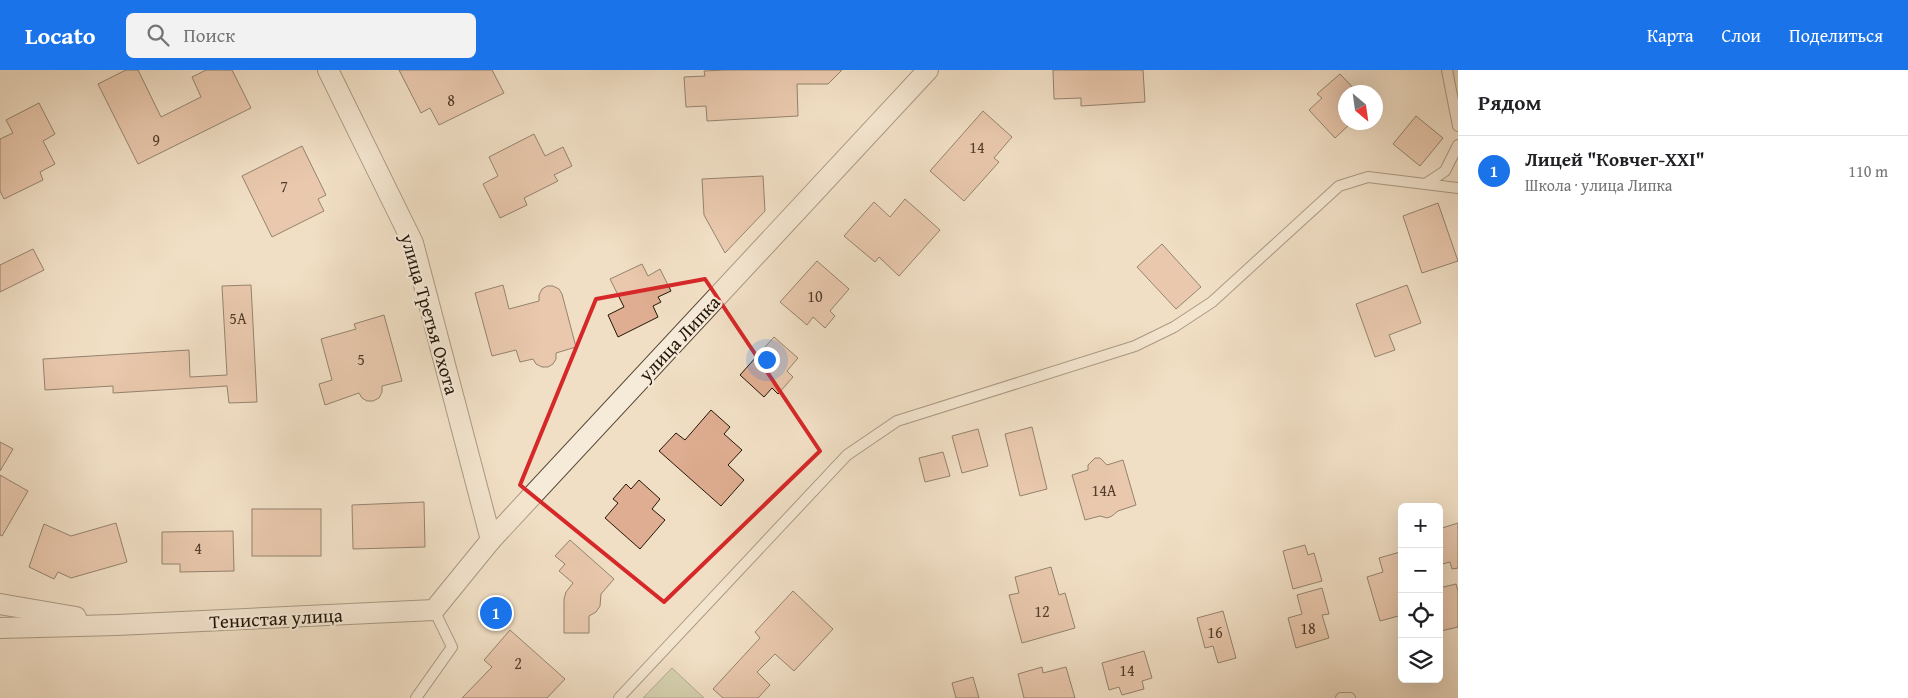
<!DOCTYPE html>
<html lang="ru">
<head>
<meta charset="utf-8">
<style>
	:root { --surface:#fff; --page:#f2f2f2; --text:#202124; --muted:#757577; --line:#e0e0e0; --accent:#1a73e8 }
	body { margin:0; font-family:"Gentium Book Plus",serif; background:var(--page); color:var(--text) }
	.controls { position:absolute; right:15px; bottom:15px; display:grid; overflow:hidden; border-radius:8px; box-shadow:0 5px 20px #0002 }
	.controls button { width:45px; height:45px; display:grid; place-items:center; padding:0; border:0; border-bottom:1px solid var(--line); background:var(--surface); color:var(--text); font:25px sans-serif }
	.compass { position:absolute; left:1338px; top:15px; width:45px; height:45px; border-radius:50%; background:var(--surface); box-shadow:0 5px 20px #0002; rotate:151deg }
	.you { position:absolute; left:766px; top:289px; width:18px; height:18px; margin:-12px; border:4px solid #fff; border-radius:50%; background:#1a73e8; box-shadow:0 0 0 8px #1a73e833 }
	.badge { display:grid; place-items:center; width:32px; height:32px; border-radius:50%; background:var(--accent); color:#fff; font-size:16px; font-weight:700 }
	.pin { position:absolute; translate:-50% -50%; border:2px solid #fff; box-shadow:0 1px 5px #0006 }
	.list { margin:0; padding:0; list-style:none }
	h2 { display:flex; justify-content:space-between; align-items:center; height:65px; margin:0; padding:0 20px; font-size:21px }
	h2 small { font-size:16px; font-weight:400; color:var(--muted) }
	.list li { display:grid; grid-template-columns:32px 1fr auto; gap:15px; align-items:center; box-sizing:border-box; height:70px; padding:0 20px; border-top:1px solid var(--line) }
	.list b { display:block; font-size:19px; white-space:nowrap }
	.list p { margin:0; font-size:16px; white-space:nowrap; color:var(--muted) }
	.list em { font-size:16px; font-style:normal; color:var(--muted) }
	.icon { flex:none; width:28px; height:28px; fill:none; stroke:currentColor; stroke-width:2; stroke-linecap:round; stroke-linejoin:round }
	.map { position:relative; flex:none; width:1458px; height:628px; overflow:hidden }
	header { display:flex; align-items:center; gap:30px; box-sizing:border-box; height:70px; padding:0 25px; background:var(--accent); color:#fff }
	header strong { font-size:24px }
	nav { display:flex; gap:28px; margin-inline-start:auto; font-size:18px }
	.search { width:350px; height:45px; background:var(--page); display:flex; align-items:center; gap:12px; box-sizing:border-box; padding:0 18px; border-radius:8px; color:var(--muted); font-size:19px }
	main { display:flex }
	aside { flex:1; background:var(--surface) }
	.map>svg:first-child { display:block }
</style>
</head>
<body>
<header>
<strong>Locato</strong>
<div class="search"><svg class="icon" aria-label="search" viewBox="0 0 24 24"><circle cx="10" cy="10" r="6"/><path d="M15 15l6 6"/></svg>Поиск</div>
<nav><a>Карта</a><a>Слои</a><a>Поделиться</a></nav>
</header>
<main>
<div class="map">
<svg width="1458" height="628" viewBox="0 0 1458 628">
	<rect width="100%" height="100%" fill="#f1dfc5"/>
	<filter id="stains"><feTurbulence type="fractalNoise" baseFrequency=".004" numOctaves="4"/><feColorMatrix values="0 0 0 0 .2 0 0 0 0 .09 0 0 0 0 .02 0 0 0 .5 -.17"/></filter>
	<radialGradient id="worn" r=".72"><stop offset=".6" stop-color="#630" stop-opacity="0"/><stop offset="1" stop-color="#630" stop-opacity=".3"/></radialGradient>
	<!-- green -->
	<polygon fill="#b5c398" stroke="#6c6c4f" points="672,598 704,628 643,628"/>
	<!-- building -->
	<g fill="#dfad91" stroke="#231606">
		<polygon points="126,0 138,0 161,47 201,27 192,7 206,0 232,0 251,38 138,94 98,14"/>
		<polygon points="399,0 492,0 504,23 439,55 430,38 421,43"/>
		<polygon points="725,0 842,0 828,14 797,14 798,46 707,51 706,36 686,37 684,7 705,6 704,1"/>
		<polygon points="1053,0 1143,0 1145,32 1081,36 1081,28 1054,29"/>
		<polygon points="1340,4 1357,22 1346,22 1346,52 1352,52 1335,68 1309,40 1322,28 1317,24"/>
		<polygon points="39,33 55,64 43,71 55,94 40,102 43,110 4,129 0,121 0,69 13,63 6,50"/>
		<polygon points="983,41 1012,67 994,88 999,92 964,131 930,101"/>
		<polygon points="1416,46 1443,68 1420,96 1393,74"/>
		<polygon points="534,64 545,86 563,77 572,96 554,105 558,111 524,128 527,135 500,148 483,114 498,106 489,87"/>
		<polygon points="302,76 326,125 318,129 324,141 272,167 242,106"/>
		<polygon points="763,106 765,141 725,183 704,145 702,109"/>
		<polygon points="905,129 940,160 899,206 879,187 875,192 844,166 874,132 890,147"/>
		<polygon points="1438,133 1458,191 1422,203 1403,146"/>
		<polygon points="1162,174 1201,217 1176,239 1137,197"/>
		<polygon points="33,179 44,200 0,222 0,195"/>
		<polygon points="817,191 849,219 830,241 835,246 825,258 813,247 807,255 780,232"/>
		<polygon points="642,194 648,206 660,199 671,221 658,227 661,232 653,236 658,247 618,267 608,245 624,237 610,209"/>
		<polygon points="251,215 257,332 229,333 227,316 113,323 113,316 45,320 43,289 189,280 190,307 227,305 222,216"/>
		<polygon points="503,215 509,239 539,231 539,225 542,219 547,216 553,216 559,219 562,224 576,277 556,283 556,289 553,294 548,297 542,297 536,294 533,289 520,292 516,280 492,286 475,223"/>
		<polygon points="1407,215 1421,253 1389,265 1395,280 1375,287 1356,234"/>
		<polygon points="384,245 402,311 382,316 382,322 379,328 373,331 367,331 362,328 359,323 325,335 319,314 332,310 321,269 356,259 354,254"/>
		<polygon points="774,267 798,288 787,301 793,307 778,324 772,318 764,327 740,305"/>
		<polygon points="711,340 730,357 724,364 742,380 728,395 744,410 721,436 659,381 676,363 685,370"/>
		<polygon points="1032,357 1047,419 1020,426 1005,364"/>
		<polygon points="978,359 988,396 962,403 952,366"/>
		<polygon points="0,372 13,379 0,401"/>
		<polygon points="943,382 950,406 925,412 919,388"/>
		<polygon points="1095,388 1100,388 1107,395 1123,390 1136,435 1118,441 1112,446 1107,448 1100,446 1085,450 1072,405 1088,400 1088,395"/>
		<polygon points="0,405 28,421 2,466 0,465"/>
		<polygon points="639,410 660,429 652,439 665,450 640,479 605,448 618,433 613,429 626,414 631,419"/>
		<polygon points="424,432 425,477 353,479 352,435"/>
		<rect x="252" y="439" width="69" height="47"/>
		<polygon points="116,453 127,492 71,508 58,502 54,509 29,497 44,454 71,466"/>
		<polygon points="1458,453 1458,498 1452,499 1450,492 1439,495 1439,459"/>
		<polygon points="233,461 234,501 180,502 180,494 162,494 162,462"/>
		<polygon points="570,470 614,509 601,524 600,536 596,542 589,546 589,563 564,563 564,529 566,522 573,513 559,501 565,494 555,486"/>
		<polygon points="1305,475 1308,485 1314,483 1322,511 1293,519 1283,481"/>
		<polygon points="1400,482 1402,545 1380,551 1367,507 1383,502 1379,488"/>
		<polygon points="1051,497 1059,525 1065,523 1075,558 1022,573 1009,525 1019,523 1015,507"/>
		<polygon points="1456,514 1458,521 1458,557 1441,561 1439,554 1439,518"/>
		<polygon points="1322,518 1329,544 1322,545 1329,568 1296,578 1288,548 1302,544 1297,525"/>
		<polygon points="793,521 833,559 794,601 775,584 757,602 770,615 758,628 723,628 713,619 760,568 755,562"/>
		<polygon points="1223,541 1236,588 1218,593 1213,576 1205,578 1197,548"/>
		<polygon points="510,560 565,609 547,628 462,628 492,597 484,590"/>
		<polygon points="1144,581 1152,608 1142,611 1144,619 1122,625 1119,617 1109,620 1102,593"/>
		<polygon points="1042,597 1043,603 1066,597 1075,628 1024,628 1018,604"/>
		<polygon points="973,607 979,628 956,628 952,613"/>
	</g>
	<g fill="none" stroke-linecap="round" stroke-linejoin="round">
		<!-- service casing -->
		<g stroke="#564836" stroke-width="12">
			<g id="service">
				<polyline points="1447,0 1458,56"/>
				<polyline points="1427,113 1445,101 1458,75"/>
				<polyline points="416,628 452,577 434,540"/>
				<polyline points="619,628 847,385 897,351 1135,276 1174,257 1212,232 1339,116 1368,107 1458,118"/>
				<polyline points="1341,628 1350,628"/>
			</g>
		</g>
		<!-- minor casing -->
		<g stroke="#564836" stroke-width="22">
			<g id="minor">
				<polyline points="328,0 413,173 491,470"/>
				<polyline points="0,534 76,547"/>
				<polyline points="0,558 117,555 434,540 491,470 928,0"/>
			</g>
		</g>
		<!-- service -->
		<use href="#service" stroke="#f6ead9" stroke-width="10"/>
		<!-- minor -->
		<use href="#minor" stroke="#f6ead9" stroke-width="20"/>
	</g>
	<!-- marked area -->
	<path d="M0 0H1458V628H0ZM705,209L820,381L664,532L520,415L596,229Z" fill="#f1dfc5" fill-opacity=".55" fill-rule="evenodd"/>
	<path fill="none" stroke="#d62828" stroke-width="4" stroke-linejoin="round" d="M705,209L820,381L664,532L520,415L596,229Z"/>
	<g text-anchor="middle" stroke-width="4.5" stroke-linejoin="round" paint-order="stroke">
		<!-- number labels -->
		<g font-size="16" fill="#523c29">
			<text x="451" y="36">8</text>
			<text x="156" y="76">9</text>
			<text x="977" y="83">14</text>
			<text x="284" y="122">7</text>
			<text x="815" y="232">10</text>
			<text x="238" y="254">5А</text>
			<text x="361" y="295">5</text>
			<text x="1104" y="426">14А</text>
			<text x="198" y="484">4</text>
			<text x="1042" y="547">12</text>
			<text x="1308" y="564">18</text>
			<text x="1215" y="568">16</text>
			<text x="518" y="599">2</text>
			<text x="1127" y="606">14</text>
		</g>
		<!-- street labels -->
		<g font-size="19" fill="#231606" stroke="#f6ead9">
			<text transform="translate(430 244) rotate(74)" y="7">улица Третья Охота</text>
			<text transform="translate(679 268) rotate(-47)" y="7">улица Липка</text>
			<text transform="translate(276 548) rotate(-3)" y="7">Тенистая улица</text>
		</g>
	</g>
	<rect width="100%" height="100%" filter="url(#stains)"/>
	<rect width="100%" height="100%" fill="url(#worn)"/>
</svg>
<div class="controls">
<button>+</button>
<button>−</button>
<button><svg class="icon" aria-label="locate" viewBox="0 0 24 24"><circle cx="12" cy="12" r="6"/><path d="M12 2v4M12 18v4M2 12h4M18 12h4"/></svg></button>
<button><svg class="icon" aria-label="layers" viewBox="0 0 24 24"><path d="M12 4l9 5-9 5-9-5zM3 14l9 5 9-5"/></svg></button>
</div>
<svg class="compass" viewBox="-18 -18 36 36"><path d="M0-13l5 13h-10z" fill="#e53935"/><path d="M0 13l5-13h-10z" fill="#757577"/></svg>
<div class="you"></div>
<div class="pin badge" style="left:496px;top:543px">1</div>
</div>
<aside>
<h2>Рядом<small></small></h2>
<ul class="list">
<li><span class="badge">1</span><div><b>Лицей &quot;Ковчег-XXI&quot;</b><p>Школа · улица Липка</p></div><em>110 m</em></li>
</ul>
</aside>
</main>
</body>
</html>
